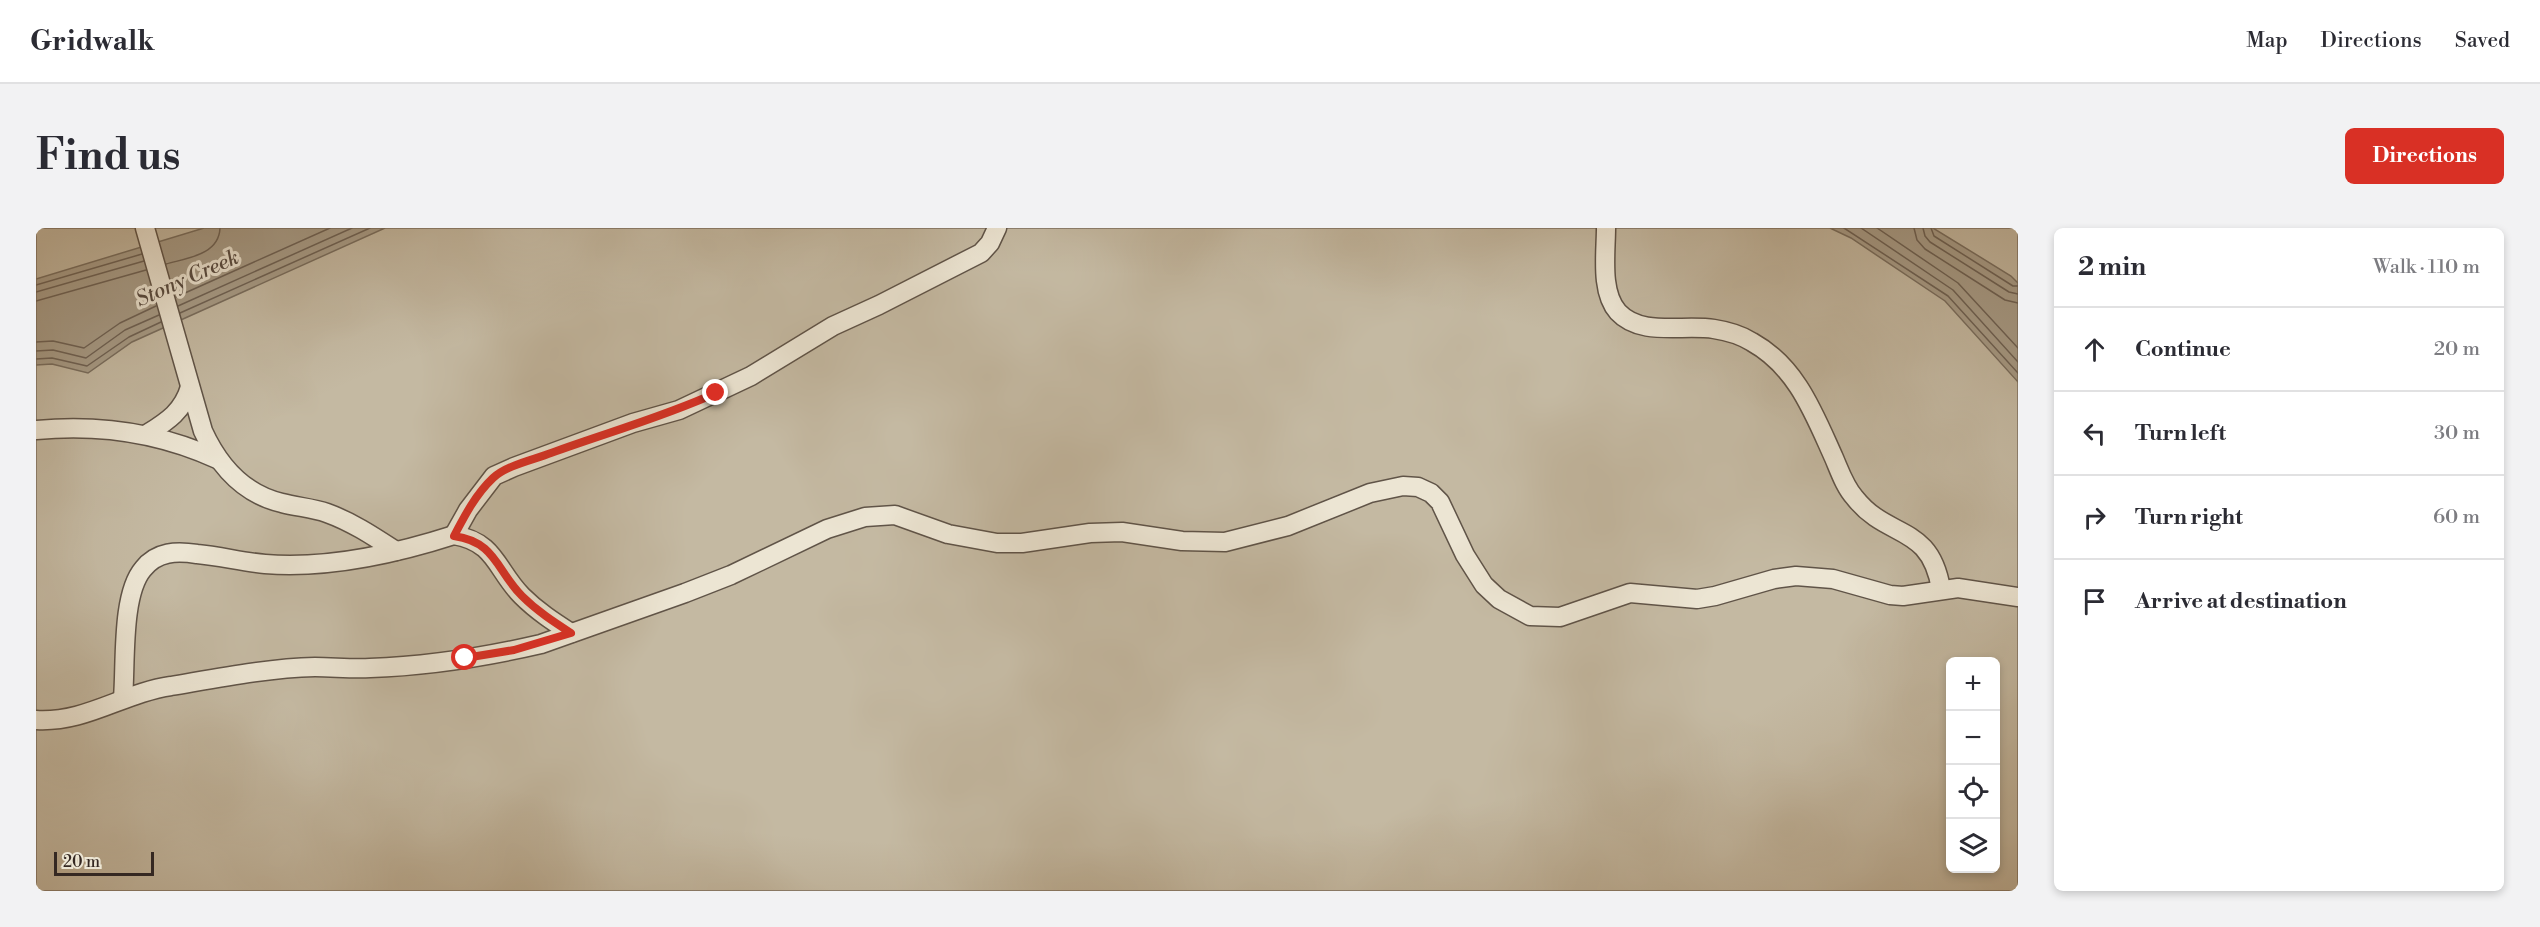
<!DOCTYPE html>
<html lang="en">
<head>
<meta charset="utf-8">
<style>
	:root { --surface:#fff; --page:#f2f2f3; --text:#2b2b33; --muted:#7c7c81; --line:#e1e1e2; --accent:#d93025 }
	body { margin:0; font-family:"Libre Bodoni",serif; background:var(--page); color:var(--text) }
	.controls { position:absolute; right:18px; bottom:18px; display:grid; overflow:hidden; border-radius:9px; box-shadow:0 3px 9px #0003 }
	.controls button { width:54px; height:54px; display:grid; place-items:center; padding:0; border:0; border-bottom:2px solid var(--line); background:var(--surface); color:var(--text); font:30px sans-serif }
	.scale { position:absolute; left:18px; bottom:15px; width:100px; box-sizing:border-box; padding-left:6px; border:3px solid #352822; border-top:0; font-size:16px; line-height:21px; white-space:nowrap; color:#352822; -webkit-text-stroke:4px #ece5d3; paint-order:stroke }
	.stop { position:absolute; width:18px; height:18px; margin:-14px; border:4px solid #d93025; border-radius:50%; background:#fff }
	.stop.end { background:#d93025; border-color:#fff; box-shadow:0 2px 6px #0008 }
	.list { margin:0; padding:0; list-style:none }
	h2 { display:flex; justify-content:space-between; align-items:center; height:78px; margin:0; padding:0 24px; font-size:26px }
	h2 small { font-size:20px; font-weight:400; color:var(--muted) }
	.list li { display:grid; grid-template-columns:39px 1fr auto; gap:18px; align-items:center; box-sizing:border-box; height:84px; padding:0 24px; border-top:2px solid var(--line) }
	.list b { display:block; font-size:22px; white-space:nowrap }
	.list em { font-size:20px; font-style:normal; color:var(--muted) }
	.icon { flex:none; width:33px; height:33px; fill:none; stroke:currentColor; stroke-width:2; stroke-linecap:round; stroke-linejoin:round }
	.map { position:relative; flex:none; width:1982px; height:663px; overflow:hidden; border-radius:9px }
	header { display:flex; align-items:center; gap:36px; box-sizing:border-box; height:84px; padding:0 30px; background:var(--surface); border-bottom:2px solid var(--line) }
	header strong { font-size:28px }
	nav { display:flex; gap:33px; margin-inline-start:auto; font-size:21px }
	.intro { display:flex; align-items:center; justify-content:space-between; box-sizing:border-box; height:144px; padding:0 36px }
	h1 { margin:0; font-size:42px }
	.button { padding:15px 27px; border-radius:9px; background:var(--accent); color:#fff; font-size:21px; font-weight:700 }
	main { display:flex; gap:36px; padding:0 36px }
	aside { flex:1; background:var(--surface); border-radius:9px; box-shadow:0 3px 9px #0003 }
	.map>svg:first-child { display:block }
</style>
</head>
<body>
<header>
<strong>Gridwalk</strong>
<nav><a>Map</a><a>Directions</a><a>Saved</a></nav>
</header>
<div class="intro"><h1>Find us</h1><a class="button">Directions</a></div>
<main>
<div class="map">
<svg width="1982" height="663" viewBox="0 0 1982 663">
	<rect width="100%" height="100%" fill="#e1d7bc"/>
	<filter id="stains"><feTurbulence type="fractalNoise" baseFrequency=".00333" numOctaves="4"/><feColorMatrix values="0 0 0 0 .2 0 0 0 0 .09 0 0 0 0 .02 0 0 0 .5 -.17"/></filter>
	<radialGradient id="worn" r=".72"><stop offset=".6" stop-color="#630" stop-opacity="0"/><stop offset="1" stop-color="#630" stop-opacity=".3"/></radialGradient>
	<!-- green -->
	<path fill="#c4b9a2" stroke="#7c7062" stroke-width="1.5" fill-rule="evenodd" d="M0,0H1982V663H0ZM1914,434H1960V640H1914Z"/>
	<!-- water -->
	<g fill="#a79c88" stroke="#796e5f" stroke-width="1.5">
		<polygon points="168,0 349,0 96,114 52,145 16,136 0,137 0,51"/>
		<polygon points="1794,0 1897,0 1975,48 1982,55 1982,154 1909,73 1815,10"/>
	</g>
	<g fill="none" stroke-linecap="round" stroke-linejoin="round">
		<!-- shore -->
		<g stroke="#6e6255" stroke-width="1.5">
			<polyline points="1808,0 1912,68 1982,145"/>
			<polyline points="1825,0 1917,62 1982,134"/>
			<polyline points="1841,0 1922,55 1982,120"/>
			<polyline points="1878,0 1881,12 1889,21 1969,72 1982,75"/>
			<polyline points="1887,0 1889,8 1894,14 1973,64 1982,66"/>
			<polyline points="1895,0 1898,8 1977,58 1982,58"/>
			<path d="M130,36C151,30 183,27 184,0"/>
			<polyline points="0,57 106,26"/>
			<polyline points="0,64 108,33"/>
			<polyline points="140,69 294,0"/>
			<polyline points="0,73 110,42"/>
			<polyline points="142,78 316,0"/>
			<polyline points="144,85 334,0"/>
			<polyline points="0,114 17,113 48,120 84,95 120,78"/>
			<polyline points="0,123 17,122 50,130 89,102 123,87"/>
			<polyline points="0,131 16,130 51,138 93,109 125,94"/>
		</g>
		<!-- lane casing -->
		<g stroke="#605448" stroke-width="21">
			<g id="lane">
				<path d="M109,0L167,203C183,238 207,266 246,275C261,279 277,280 291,285C316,294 337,308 360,323"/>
				<path d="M1570,0C1570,25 1564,64 1582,84C1605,109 1647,96 1678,101C1691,103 1705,107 1716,114C1761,139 1778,186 1798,230C1804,244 1809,259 1819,270C1852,312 1894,295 1905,361"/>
				<path d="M0,202C63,196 124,205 181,231"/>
				<path d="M111,206C132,193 147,183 154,159"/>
				<polyline points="418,307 432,282 458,248 478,239 597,195 643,182 715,148 797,98 843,77 945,25 954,15 961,0"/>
				<path d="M87,470C90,436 85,367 107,341C121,323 141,323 161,326C184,328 206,334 229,336C291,341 359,326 418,307C460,314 460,342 486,368C501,383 518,394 535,405"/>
				<path d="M0,492C50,495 87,465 135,458C182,450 232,440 279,439C297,439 316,441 334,440C391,438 449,429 505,416L649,365L695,347L791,301L829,289L859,287L912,306L961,315H986L1054,305L1086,304L1146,313L1189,314L1252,298L1334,265L1367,258L1382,259L1395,265L1404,274L1429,327L1448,357L1463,371L1494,388L1524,389L1594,365L1661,371L1679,368L1738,351L1760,348L1797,351L1854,367L1867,368L1922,360L1982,369"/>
			</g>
		</g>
		<!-- lane -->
		<use href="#lane" stroke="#ece5d3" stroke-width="18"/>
	</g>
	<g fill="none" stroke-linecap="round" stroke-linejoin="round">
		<!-- route -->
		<path stroke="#d93025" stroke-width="8" d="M429,430L478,422L535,405C518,394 501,383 486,368C460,342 460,314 418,308C429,287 440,266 457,250C471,237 497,232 515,225C570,205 627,189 680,165"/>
	</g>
	<g text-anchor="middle" stroke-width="6" stroke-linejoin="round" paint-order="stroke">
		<!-- water labels -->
		<g font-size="21" font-style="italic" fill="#574b41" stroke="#ece5d3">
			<text transform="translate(151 50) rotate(-24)" y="7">Stony Creek</text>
		</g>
	</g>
	<rect width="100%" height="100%" filter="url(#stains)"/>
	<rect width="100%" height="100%" fill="url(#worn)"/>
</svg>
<div class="controls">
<button>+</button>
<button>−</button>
<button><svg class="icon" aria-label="locate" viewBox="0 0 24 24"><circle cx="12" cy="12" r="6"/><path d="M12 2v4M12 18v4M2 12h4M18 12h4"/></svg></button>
<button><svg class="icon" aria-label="layers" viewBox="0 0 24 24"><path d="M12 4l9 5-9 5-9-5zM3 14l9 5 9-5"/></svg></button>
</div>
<div class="scale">20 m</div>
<div class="stop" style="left:429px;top:430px"></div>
<div class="stop end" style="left:680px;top:165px"></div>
</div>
<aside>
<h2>2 min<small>Walk · 110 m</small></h2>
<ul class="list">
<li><svg class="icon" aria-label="ahead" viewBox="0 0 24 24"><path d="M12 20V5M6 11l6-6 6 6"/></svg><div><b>Continue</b></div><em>20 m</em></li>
<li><svg class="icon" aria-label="left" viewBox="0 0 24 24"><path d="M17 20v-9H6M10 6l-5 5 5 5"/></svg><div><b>Turn left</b></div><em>30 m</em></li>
<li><svg class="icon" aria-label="right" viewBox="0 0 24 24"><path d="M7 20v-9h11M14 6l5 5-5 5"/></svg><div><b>Turn right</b></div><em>60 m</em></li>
<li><svg class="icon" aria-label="arrive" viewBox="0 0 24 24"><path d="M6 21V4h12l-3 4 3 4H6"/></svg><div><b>Arrive at destination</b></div></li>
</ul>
</aside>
</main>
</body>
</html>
